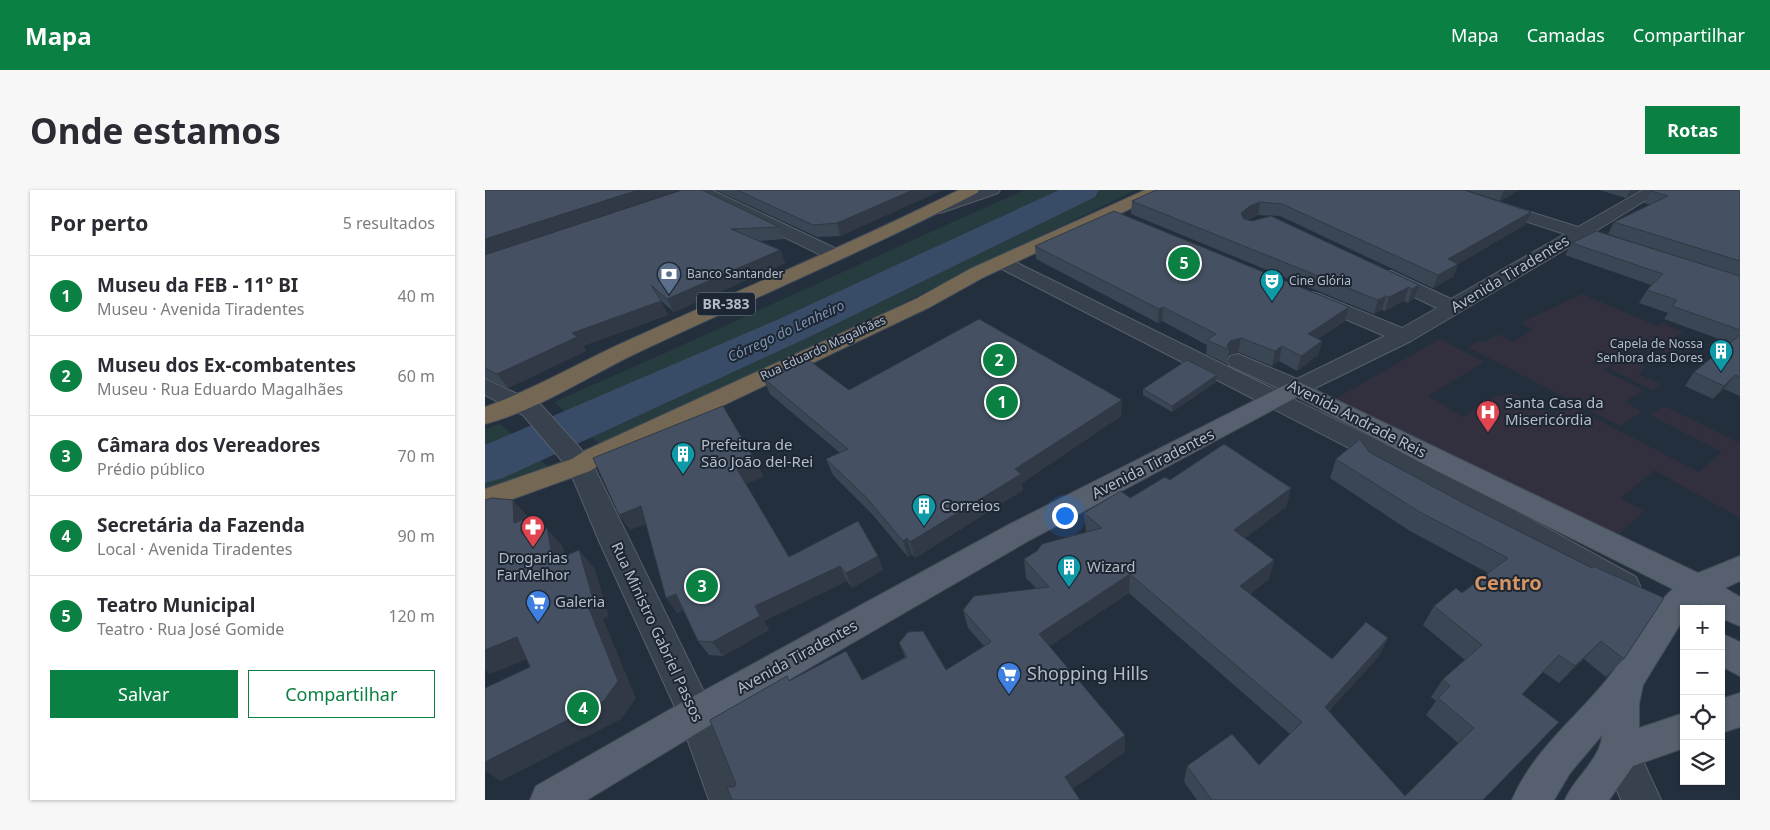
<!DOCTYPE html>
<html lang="pt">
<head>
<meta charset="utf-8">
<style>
	:root { --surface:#fff; --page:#f7f7f7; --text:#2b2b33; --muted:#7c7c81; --line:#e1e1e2; --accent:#0b8043 }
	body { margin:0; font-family:"Noto Sans",sans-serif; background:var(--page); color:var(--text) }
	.controls { position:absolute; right:15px; bottom:15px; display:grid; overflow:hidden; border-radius:0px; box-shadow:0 1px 4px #0004 }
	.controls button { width:45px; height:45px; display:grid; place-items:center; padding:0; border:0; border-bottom:1px solid var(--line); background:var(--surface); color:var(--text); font:25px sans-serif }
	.you { position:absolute; left:579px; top:325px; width:18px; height:18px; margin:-12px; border:4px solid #fff; border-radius:50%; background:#1a73e8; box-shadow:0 0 0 8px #1a73e833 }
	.badge { display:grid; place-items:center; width:32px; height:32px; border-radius:50%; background:var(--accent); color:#fff; font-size:16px; font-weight:700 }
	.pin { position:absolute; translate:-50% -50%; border:2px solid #fff; box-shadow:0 1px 5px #0006 }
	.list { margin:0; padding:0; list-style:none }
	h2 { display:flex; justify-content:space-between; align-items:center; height:65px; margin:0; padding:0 20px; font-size:21px }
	h2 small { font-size:16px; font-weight:400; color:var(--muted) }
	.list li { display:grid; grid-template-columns:32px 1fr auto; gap:15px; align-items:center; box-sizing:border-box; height:80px; padding:0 20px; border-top:1px solid var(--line) }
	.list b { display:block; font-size:19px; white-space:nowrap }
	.list p { margin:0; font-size:16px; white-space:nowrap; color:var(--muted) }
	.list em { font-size:16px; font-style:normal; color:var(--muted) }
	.actions { display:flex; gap:10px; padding:15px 20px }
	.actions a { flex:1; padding:11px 0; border:1px solid var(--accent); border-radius:0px; text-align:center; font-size:18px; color:var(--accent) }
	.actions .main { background:var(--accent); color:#fff }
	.icon { flex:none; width:28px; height:28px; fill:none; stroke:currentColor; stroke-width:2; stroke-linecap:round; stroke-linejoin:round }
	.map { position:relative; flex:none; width:1255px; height:610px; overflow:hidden; border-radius:0px }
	header { display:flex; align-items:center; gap:30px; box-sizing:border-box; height:70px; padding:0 25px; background:var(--accent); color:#fff }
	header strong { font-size:24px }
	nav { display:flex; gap:28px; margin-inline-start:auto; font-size:18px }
	.intro { display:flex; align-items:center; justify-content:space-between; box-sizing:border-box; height:120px; padding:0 30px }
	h1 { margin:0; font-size:35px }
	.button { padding:12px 22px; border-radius:0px; background:var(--accent); color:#fff; font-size:18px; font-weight:700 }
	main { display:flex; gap:30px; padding:0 30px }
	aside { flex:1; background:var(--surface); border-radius:0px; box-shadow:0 1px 4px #0004 }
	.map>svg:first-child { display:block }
</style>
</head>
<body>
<header>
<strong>Mapa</strong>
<nav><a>Mapa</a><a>Camadas</a><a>Compartilhar</a></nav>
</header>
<div class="intro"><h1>Onde estamos</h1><a class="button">Rotas</a></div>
<main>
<aside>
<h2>Por perto<small>5 resultados</small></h2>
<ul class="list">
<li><span class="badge">1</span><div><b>Museu da FEB - 11° BI</b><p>Museu · Avenida Tiradentes</p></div><em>40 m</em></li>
<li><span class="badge">2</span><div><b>Museu dos Ex-combatentes</b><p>Museu · Rua Eduardo Magalhães</p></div><em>60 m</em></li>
<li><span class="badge">3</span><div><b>Câmara dos Vereadores</b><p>Prédio público</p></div><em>70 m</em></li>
<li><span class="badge">4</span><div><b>Secretária da Fazenda</b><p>Local · Avenida Tiradentes</p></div><em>90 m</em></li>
<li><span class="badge">5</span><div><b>Teatro Municipal</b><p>Teatro · Rua José Gomide</p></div><em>120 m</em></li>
</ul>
<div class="actions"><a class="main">Salvar</a><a>Compartilhar</a></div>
</aside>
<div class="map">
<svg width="1255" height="610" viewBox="0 0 1255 610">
	<rect width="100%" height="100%" fill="#242f3e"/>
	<!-- medical -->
	<g fill="#32303f">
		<polygon points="1097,104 1172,136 1176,133 1198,142 1189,149 1199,153 1184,163 1160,153 1137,165 1161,177 1154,184 1176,194 1167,200 1125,179 1133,171 1118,180 1158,200 1141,211 1156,222 1135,236 983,157 994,151 998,153 1014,144 1028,152 1048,140 1036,133"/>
		<polygon points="955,149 999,172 943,206 978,227 1008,207 1027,203 1067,224 1086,216 1214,282 1237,262 1165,225 1179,216 1255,253 1255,328 1169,280 1136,308 1159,321 1116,361 850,209"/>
	</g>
	<!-- green -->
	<g fill="#263c3f">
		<path d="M539,0H651L119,258L69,212C227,143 382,70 539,0Z"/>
		<polygon points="15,234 64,277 0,312 0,239"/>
	</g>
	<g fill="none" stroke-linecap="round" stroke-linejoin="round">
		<!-- river -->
		<polygon fill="#394c67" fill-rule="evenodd" points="574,0 614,0 610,7 324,147 18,288 0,293 0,255 294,129"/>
		<!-- minor casing -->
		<g stroke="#565f6c" stroke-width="2">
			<g id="minor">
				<polygon points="206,0 227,0 356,61 359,65 356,69 344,69 208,3"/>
				<polygon points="491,0 515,0 513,3 455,23 443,23 441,19 443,15"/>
				<polygon points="951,0 975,0 1093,37 1158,0 1177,0 1109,42 1112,46 1109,50 1096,50 926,151 820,203 812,205 804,203 745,176 742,171 745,166 753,164 812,189 900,146 820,112 817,108 820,104 827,102 834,104 917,138 952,118 892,89 889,85 892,81 906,81 966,109 1080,44 953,3"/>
				<polygon points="518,66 985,296 1151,387 1155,396 1151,405 1140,409 1129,405 965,310 511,76 509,72 511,68"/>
				<polygon points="0,189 56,215 105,269 224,512 264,610 224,610 194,526 114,351 84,279 38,225 0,205"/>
				<polygon points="1135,544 1148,549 1176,610 1136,610 1116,562 1122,549"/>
			</g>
		</g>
		<!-- major casing -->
		<g stroke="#414a57" stroke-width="2">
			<g id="major">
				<path d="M812,191L1213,383L1255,366V391L1240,398L1255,407V436L1236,428V419H1222L1214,414L1209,419H1199V428L1158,495L1154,514V538L1199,523V558L1148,576L1124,610H1080C1089,588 1116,569 1117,545L1085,583L1069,610H1027C1050,556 1097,524 1130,479C1149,452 1163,421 1188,399L948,279L812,207L545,350L224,536L102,610H45L51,596L198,512L525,334L804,193Z"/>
				<polygon points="1236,443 1255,452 1255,486 1236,476"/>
				<polygon points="1255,503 1255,537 1236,543 1236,509"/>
			</g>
		</g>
		<!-- highway casing -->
		<g stroke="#434c59" stroke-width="2">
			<g id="highway">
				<path d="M474,0H494L492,3C382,60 269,108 158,160C106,184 56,219 0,234V217C50,199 95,172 144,150C254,100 366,54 474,0Z"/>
				<polygon points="660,0 681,0 679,3 499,87 445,117 117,273 105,281 0,319 0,299 87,269 99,261 431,109 485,79"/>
			</g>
		</g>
		<!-- minor -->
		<use href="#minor" fill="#38414e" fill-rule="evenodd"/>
		<!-- major -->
		<use href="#major" fill="#56606e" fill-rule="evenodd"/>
		<!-- highway -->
		<use href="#highway" fill="#746855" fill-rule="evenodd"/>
	</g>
	<!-- wall -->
	<g fill="#3b4654">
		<polygon points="0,0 44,50 294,37 299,49 273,51 295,60 300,73 189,122 175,110 183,125 98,156 101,161 23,198 0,188"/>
		<polygon points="231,0 457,0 355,46 332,47"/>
		<polygon points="671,0 1040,35 973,74 968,87 948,98 795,26 773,25 762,30 934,95 929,109 923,113 919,111 900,121 897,120 889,124 646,24 647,11"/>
		<polygon points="981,0 1034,0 1015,11"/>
		<polygon points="1114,0 1155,0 1141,8"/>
		<polygon points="1255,0 1255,206 1239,199 1228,209 1200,196 1209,182 1245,153 1179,129 1183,123 1154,113 1162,100 1166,95 1080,65 1087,53 1235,80 1123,44 1129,32 1166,15 1159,13 1166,1"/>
		<polygon points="550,56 864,117 860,131 833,149 837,151 833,165 812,181 794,171 787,176 753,162 743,165 742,174 721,164 722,155 677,131 673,133 551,69"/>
		<polygon points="278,188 364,200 636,226 537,293 538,300 430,368 427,364 423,367 387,324 348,285 341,269 355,263 285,204"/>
		<polygon points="731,192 687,222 658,205 658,199"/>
		<polygon points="884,262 982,315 1139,469 1121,487 1099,469 1074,493 1058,482 1038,504 998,610 712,610 699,592 702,576 774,575 805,544 644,403 564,456 640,562 249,597 305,491 377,490 420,467 414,453 461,480 499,456 483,438 478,420 551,398 541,388 539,369 601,342 599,323 645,308 685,290 806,298 801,317 760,348 789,370 784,389 765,404 847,469 903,448 894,466 844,521 920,606 973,553 941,525 951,511 946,507 958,489 980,470 938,435 949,416 977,403 1003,383 925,341 845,288 851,269"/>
		<polygon points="279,287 261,294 304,367 393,366 398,380 367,398 362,391 279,431 284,440 238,466 224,465 213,451 198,420 192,423 161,334 145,340"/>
	</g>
	<!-- shaded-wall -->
	<g fill="#303945">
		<polygon points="153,0 195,0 0,65 0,49"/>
		<polygon points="428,0 457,0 355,46 352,33"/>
		<polygon points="1019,0 1034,0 1015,11"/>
		<polygon points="1145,0 1155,0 1141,8"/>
		<polygon points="775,12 773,25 763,29 755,36 756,23 765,16"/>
		<polygon points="1046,22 1040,35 973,74 968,87 948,98 953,85 963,69"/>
		<polygon points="295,60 300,73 189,122 182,109"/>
		<polygon points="934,95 929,109 923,113 927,99"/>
		<polygon points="924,97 919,111 900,121 904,107"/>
		<polygon points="901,106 897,120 889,124 893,110"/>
		<polygon points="176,111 183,125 98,156 101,161 23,198 12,184 87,143"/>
		<polygon points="678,117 677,131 673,133 674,119"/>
		<polygon points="864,117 860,131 820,158 823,144"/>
		<polygon points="756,148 753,162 743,165 743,166 744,160 742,156 745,151"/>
		<polygon points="837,151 833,165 812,181 816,166"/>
		<polygon points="797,156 794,171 787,176 790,161"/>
		<polygon points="732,185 731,192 687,222 687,216"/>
		<polygon points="1250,185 1239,199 1228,209 1239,196"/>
		<polygon points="637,210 636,226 537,293 538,300 430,368 425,352 530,279"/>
		<polygon points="271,272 279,287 261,294 252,279"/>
		<polygon points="806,298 801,317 746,359 749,340"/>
		<polygon points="28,310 45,329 29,333"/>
		<polygon points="156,316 167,332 145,340 134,325"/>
		<polygon points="50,325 78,357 85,390 68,371 53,341"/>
		<polygon points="422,348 427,364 423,367 418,351"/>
		<polygon points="94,360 110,379 124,427 118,429 151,508 136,529 16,591 0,581 0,572 101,411"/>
		<polygon points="393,366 398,380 367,398 361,383"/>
		<polygon points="789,370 784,389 751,414 755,396"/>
		<polygon points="355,376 362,391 279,431 284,440 238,466 227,452 270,416"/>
		<polygon points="645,384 644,403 556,462 554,444"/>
		<polygon points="191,404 202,418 192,423 181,408"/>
		<polygon points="32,447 52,465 5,484 0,480 0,460"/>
		<polygon points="903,448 894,466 832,534 840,517"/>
		<polygon points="1116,451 1099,469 1074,493 1090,476"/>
		<polygon points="1074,465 1058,482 1022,521 1037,504"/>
		<polygon points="640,545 640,562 582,603 580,587"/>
	</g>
	<!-- building -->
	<g fill="#455162" stroke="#303945">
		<polygon points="0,0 153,0 0,49"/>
		<polygon points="197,0 217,0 294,37 246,39 295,60 182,109 166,95 176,111 87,143 92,147 12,184 0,178 0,65"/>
		<polygon points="252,0 428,0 352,33 328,35"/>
		<polygon points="671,0 979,0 1046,22 963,69 973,74 953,85 797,14 775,12 765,16 756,23 759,29 767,31 786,26 934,95 927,99 924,97 904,107 901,106 893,110 647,11"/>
		<polygon points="1168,0 1255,0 1255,71 1129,32 1183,6 1166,1"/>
		<polygon points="629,21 864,117 823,144 837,151 816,166 797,156 790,161 756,148 745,151 742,156 744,160 722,150 731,144 678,117 674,119 550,56"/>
		<polygon points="1111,41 1255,86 1255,140 1187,116 1192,110 1162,100 1178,84 1087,53"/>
		<polygon points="494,129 637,210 530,279 536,284 425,352 422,348 418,351 381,307 341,269 363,259 278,188 321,168 364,200"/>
		<polygon points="1255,145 1255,187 1250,185 1239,196 1209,182"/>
		<polygon points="702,170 732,185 687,216 658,199"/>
		<polygon points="238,216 271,272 252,279 304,367 373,331 393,366 361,383 355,376 270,416 275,426 227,452 213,451 191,404 181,408 156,316 134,325 108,268"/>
		<polygon points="875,249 884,262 982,315 1107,378 1108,376 1179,408 1139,469 1116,451 1090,476 1074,465 1037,504 1074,532 998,610 727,610 702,576 747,544 774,575 817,532 645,384 554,444 640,545 580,587 595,610 247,610 242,597 249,597 251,594 225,530 302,486 304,491 361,461 377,490 422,467 414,453 423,442 438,441 461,480 506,452 478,420 489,406 564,397 539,369 552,361 557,354 617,338 599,323 636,301 645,308 680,287 685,290 739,254 806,298 749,340 789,370 755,396 847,469 881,432 903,448 840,517 920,606 989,538 953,508 965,496 958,489 997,455 949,416 971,398 977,403 1023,368 933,321 851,269"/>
		<polygon points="7,308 28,310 29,333 50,325 53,341 62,338 68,371 94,360 108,409 101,411 133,491 118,512 0,572 0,498 45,477 32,447 0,460 0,310"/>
	</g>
	<!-- icons -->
	<defs>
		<g id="bank-pin" transform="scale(1.25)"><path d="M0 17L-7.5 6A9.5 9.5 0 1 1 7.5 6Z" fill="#5c6f8a" stroke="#1d2633"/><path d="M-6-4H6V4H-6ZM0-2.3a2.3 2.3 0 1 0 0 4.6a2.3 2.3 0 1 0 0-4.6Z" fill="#fff"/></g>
		<g id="theatre-pin" transform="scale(1.25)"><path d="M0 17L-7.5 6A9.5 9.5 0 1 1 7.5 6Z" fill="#0f9aa8" stroke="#1d2633"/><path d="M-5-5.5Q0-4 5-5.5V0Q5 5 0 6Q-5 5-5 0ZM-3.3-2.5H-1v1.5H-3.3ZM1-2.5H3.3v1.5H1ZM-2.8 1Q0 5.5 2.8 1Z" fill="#fff"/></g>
		<g id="building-pin" transform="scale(1.25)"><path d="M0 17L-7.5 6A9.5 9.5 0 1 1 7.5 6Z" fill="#0f9aa8" stroke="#1d2633"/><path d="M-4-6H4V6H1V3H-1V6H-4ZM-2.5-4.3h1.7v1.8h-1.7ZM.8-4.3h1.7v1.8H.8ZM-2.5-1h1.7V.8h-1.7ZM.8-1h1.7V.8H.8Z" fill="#fff"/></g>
		<g id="hospital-pin" transform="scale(1.25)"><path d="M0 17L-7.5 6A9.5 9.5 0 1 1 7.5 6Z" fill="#e0444e" stroke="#1d2633"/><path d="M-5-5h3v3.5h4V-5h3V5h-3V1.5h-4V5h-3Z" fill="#fff"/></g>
		<g id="pharmacy-pin" transform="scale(1.25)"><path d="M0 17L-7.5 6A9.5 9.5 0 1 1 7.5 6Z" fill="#e0444e" stroke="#1d2633"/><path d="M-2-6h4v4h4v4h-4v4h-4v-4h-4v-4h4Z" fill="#fff"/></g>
		<g id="supermarket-pin" transform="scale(1.25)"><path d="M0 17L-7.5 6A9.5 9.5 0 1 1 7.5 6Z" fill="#3f7fe0" stroke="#1d2633"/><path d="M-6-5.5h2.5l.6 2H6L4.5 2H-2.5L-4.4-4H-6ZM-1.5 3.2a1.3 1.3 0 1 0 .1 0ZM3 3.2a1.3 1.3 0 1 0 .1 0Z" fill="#fff"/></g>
	</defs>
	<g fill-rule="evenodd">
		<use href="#bank-pin" x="184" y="84"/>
		<use href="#theatre-pin" x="787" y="91"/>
		<use href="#building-pin" x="1236" y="161"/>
		<use href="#hospital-pin" x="1003" y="222"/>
		<use href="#building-pin" x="198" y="264"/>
		<use href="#building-pin" x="439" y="316"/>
		<use href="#pharmacy-pin" x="48" y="337"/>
		<use href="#building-pin" x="584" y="377"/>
		<use href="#supermarket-pin" x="53" y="412"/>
		<use href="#supermarket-pin" x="524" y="484"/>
	</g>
	<g text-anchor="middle" stroke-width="4" stroke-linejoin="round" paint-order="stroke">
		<!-- far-poi labels -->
		<g font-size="12" fill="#b4bcc9" stroke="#1d2633" text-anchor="start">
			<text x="202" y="88">Banco Santander</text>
			<text x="804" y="95">Cine Glória</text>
			<text x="1218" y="158" text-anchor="end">Capela de Nossa<tspan x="1218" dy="14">Senhora das Dores</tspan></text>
		</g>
		<!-- far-street labels -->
		<g font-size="12" fill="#b4bcc9" stroke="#1d2633">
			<text transform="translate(338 158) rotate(-25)" y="4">Rua Eduardo Magalhães</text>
		</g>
		<!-- shield labels -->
		<rect fill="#1d2633" stroke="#878f9c" stroke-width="1" x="212" y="102.5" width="58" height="23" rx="4"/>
		<g font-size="14" font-weight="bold" fill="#b4bcc9">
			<text x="241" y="119">BR-383</text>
		</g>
		<!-- far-water labels -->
		<g font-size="14" font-style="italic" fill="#7c92b1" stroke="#1d2633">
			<text transform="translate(301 141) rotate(-25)" y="5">Córrego do Lenheiro</text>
		</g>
		<!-- street labels -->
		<g font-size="15" fill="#b4bcc9" stroke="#1d2633">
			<text transform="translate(1025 84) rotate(-31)" y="5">Avenida Tiradentes</text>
			<text transform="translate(872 229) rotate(27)" y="5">Avenida Andrade Reis</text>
			<text transform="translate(668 274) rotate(-27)" y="5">Avenida Tiradentes</text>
			<text transform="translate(172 442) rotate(65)" y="5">Rua Ministro Gabriel Passos</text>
			<text transform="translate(312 467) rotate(-29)" y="5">Avenida Tiradentes</text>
		</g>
		<!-- poi labels -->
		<g font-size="15" fill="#b4bcc9" stroke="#1d2633" text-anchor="start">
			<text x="1020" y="218">Santa Casa da<tspan x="1020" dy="17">Misericórdia</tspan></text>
			<text x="216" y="260">Prefeitura de<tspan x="216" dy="17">São João del-Rei</tspan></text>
			<text x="456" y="321">Correios</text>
			<text x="48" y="373" text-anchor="middle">Drogarias<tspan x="48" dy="17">FarMelhor</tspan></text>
			<text x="602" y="382">Wizard</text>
			<text x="70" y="417">Galeria</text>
		</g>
		<!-- near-poi labels -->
		<g font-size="18" fill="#b4bcc9" stroke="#1d2633" text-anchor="start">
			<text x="542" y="490">Shopping Hills</text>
		</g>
		<!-- district labels -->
		<g font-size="20" font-weight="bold" fill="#d59563" stroke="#1d2633">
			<text x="1023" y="400">Centro</text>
		</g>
	</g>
</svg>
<div class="controls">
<button>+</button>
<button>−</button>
<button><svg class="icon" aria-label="locate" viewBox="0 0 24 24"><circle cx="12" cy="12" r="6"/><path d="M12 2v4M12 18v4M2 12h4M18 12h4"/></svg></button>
<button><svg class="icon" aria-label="layers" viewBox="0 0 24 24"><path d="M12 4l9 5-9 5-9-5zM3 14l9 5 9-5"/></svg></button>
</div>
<div class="you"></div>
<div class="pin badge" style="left:517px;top:212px">1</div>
<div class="pin badge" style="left:514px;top:170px">2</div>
<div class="pin badge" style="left:217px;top:396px">3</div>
<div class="pin badge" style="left:98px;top:518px">4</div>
<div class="pin badge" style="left:699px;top:73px">5</div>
</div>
</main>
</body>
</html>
